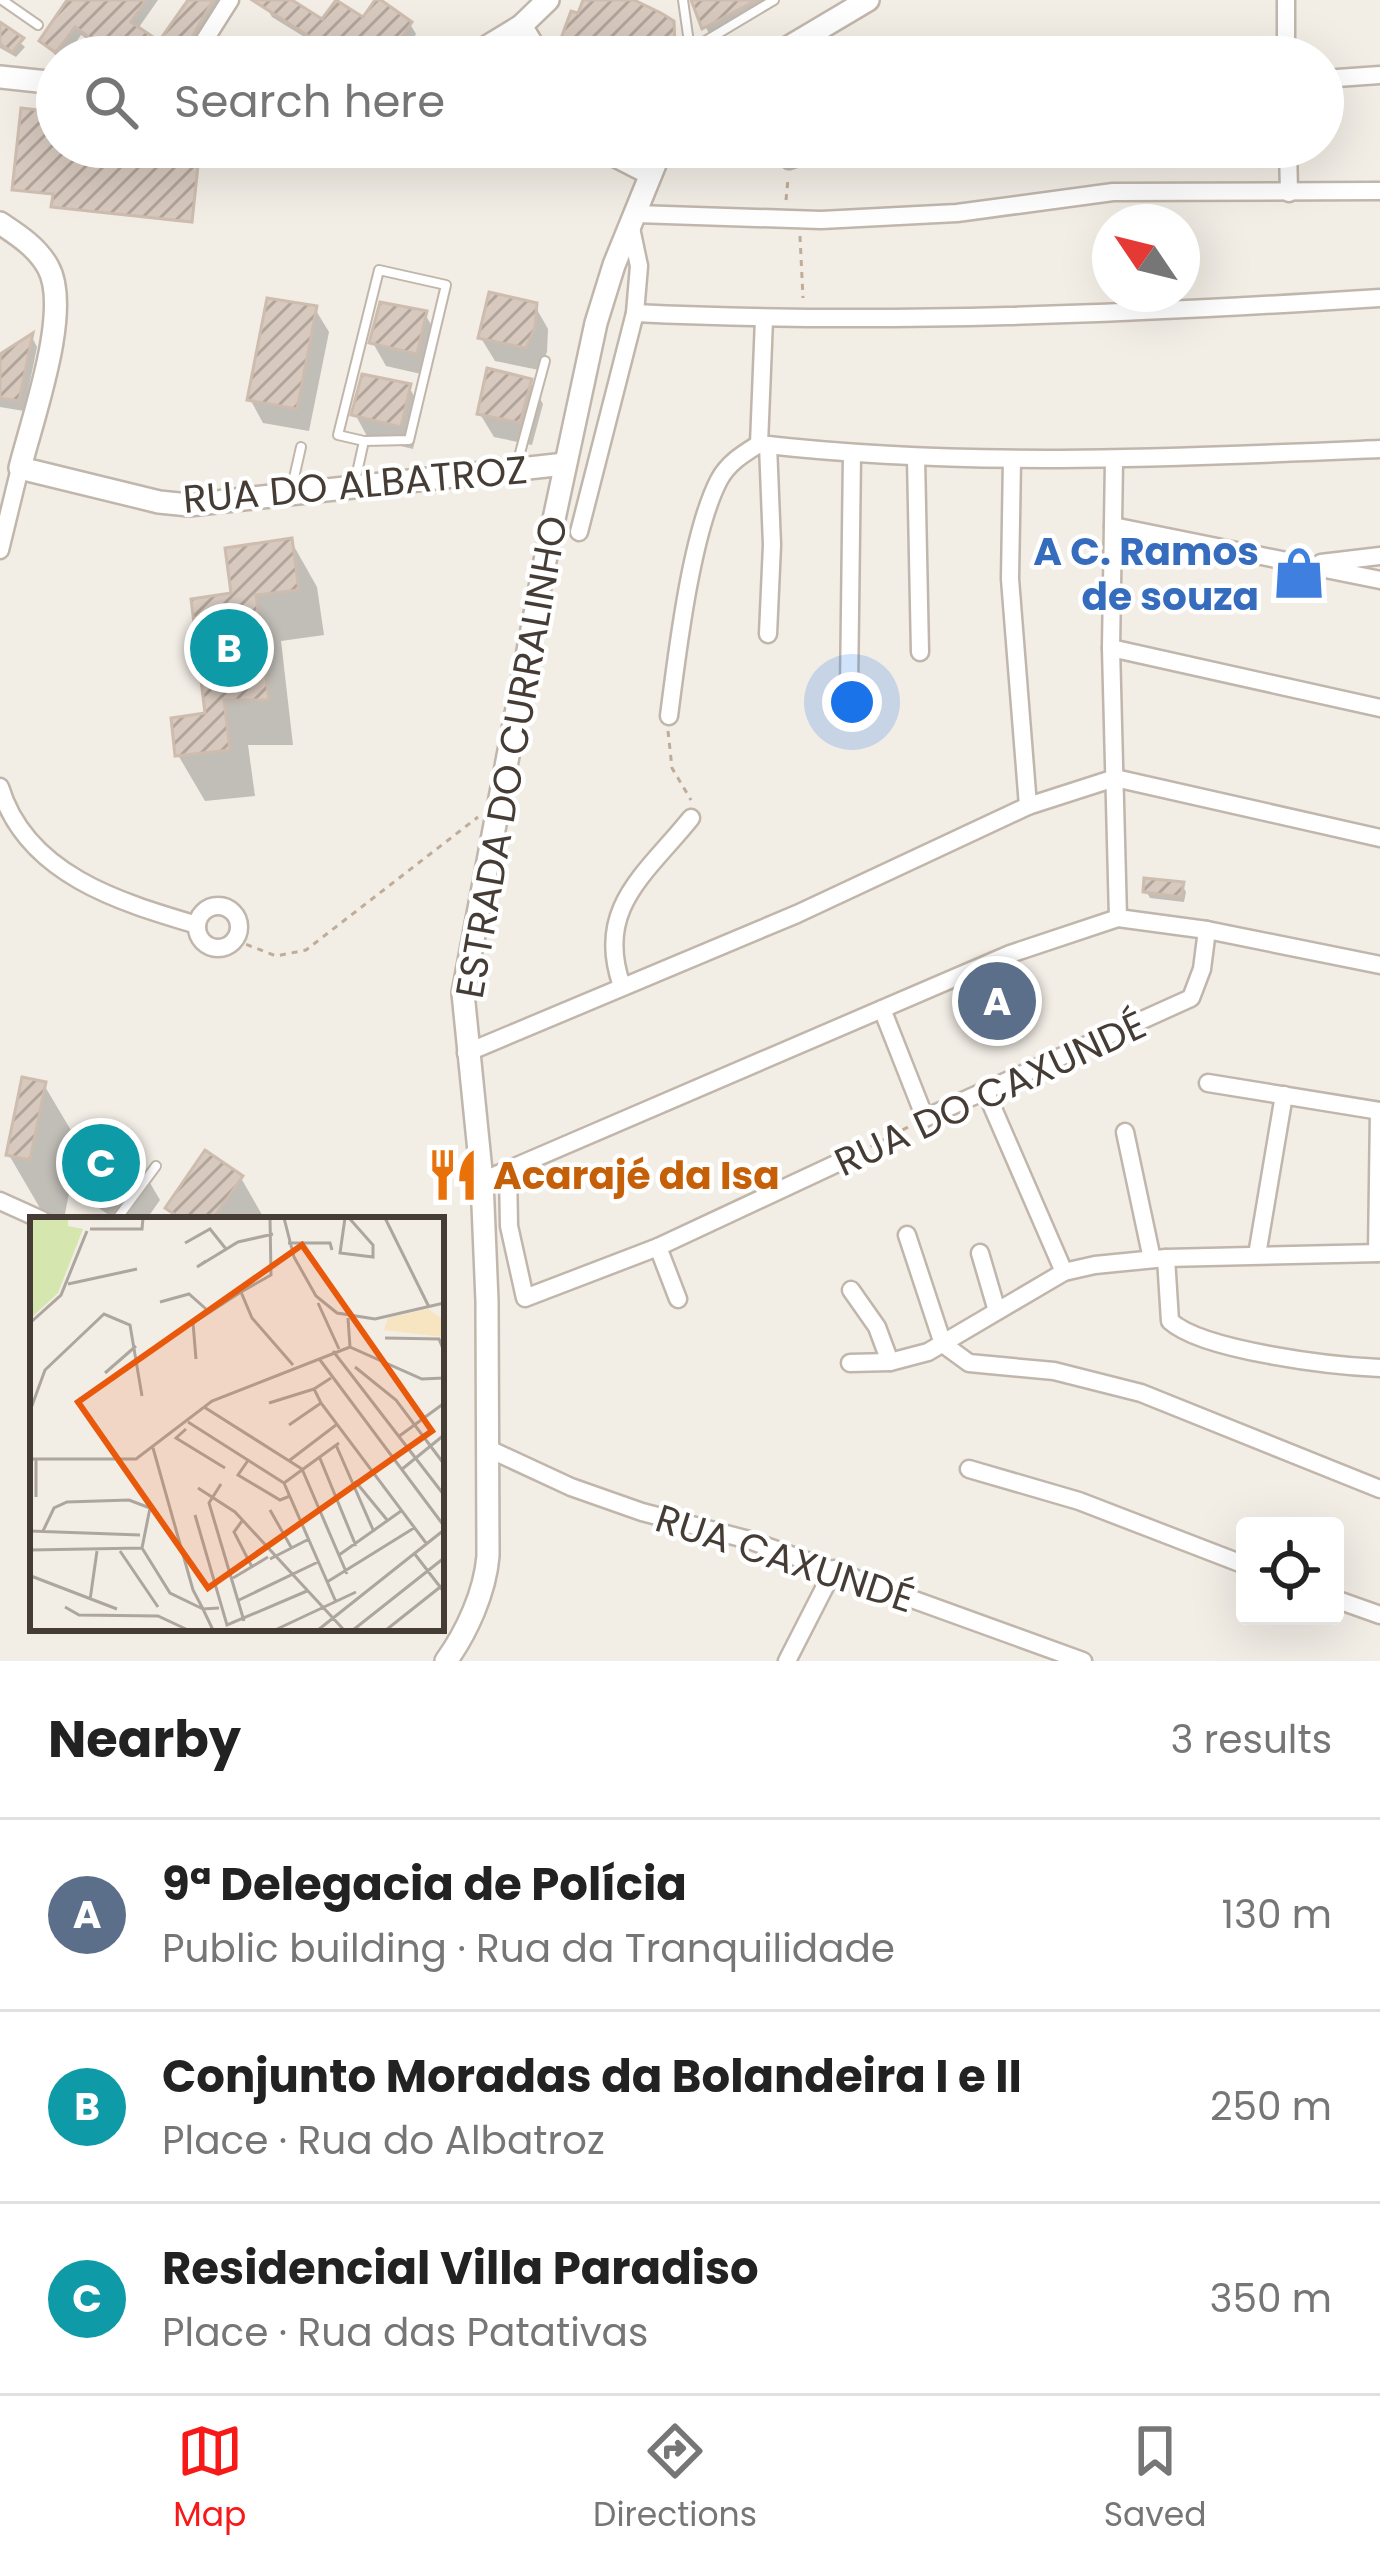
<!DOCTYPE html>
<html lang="en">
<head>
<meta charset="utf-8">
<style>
	:root { --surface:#fff; --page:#f6f6f6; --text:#222; --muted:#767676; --line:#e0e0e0; --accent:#f71917 }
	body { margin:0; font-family:Poppins,sans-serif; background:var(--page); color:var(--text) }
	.controls { position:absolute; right:36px; bottom:36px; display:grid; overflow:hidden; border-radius:12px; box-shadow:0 12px 48px #0002 }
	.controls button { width:108px; height:108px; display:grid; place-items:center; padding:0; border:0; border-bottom:3px solid var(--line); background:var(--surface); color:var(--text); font:60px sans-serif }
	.compass { position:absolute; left:1092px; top:204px; width:108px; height:108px; border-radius:50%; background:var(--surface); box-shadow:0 12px 48px #0002; rotate:305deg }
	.you { position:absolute; left:852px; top:702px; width:42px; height:42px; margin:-30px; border:9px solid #fff; border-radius:50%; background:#1a73e8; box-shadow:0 0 0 18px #1a73e833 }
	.badge { display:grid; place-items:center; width:78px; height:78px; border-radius:50%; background:var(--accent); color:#fff; font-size:39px; font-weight:700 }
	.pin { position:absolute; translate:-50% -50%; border:6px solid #fff; box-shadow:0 3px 12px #0006 }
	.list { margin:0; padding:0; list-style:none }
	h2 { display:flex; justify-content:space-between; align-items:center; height:156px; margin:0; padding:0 48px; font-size:51px }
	h2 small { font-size:39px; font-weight:400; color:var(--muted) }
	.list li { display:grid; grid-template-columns:78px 1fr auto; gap:36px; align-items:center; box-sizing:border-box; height:192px; padding:0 48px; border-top:3px solid var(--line) }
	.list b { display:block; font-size:45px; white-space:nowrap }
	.list p { margin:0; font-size:39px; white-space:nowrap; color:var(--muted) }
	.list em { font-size:39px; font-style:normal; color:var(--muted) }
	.icon { flex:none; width:66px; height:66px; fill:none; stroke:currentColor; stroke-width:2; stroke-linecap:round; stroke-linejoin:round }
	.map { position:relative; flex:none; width:1380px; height:1661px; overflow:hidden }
	.search { position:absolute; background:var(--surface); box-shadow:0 12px 48px #0002; left:36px; right:36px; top:36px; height:132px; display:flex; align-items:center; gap:30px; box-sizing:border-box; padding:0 42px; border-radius:66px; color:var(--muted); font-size:45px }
	.sheet { height:732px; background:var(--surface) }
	nav { display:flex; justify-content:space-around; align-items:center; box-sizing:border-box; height:168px; border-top:3px solid var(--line); background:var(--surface); font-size:33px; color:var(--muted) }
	nav a { display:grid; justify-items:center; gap:6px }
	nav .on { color:var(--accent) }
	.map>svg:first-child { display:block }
</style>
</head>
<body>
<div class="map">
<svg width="1380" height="1661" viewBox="0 0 1380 1661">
	<defs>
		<pattern id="building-hatch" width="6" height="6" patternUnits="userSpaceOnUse" patternTransform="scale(3)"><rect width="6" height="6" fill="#d7c9be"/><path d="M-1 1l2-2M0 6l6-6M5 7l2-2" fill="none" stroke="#b0a49b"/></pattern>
	</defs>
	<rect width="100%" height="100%" fill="#f2ede5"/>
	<!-- shadow -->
	<g fill="#0003">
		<polygon points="71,0 158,0 137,30 160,46 191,0 226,0 189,57 144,57 127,45 118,57 112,57 81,35 66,57 57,57 42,41"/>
		<polygon points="270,0 286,0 323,23 410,24 416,34 401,57 300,57 311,41 272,17 266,7"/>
		<polygon points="693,0 778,0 710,36"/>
		<polygon points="0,25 25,47 16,57 0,48"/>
		<polygon points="57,115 57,147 200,147 191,223 56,208 56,195 16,191"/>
		<polygon points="535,306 548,329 547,352 539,370 495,361 481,338"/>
		<polygon points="315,309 329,332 309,431 263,423 250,399"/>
		<polygon points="425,314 438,337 430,376 386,366 373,343"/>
		<polygon points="32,337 37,347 24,411 0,407 0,357"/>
		<polygon points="530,381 543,404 532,445 494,437 480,414"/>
		<polygon points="409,387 422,410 413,449 368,438 355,414"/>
		<polygon points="291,541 317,587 324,635 281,641 293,745 248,745 255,796 205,801 178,755 208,715 234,596"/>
		<polygon points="1182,885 1186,892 1184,902 1150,898 1146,891"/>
		<polygon points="44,1085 78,1142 140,1166 160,1200 146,1220 116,1220 83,1197 72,1178 64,1219 44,1215 9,1155"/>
		<polygon points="241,1178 265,1220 176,1220 169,1208"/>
	</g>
	<!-- building -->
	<g fill="url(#building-hatch)" stroke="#cebdae" stroke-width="3">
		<polygon points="67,0 146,0 131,22 159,41 188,0 213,0 181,57 150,57 121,37 110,52 75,27 56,53 39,41"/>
		<polygon points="252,0 292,0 322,19 336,0 363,17 375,0 381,0 412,22 389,57 296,57 310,37"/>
		<polygon points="583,0 634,0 661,13 674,21 675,46 665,45 662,57 591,57 559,44 571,11 578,13"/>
		<polygon points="691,0 757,0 702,29"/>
		<polygon points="0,22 24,38 12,52 0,44"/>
		<polygon points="221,38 243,57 209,57"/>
		<polygon points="21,108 57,112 57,147 200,147 192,222 51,207 53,194 12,190"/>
		<polygon points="489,292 537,303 535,327 526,348 478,338"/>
		<polygon points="267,298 317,306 297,409 247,400"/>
		<polygon points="380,302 427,311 417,354 369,343"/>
		<polygon points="33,333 19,401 0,398 0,354"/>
		<polygon points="487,368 532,379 520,423 477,414"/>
		<polygon points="362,374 411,384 401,427 351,415"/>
		<polygon points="292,538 299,590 256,595 269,700 224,700 230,750 175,756 171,718 205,713 191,599 231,593 225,548"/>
		<polygon points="1144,878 1184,882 1181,897 1143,892"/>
		<polygon points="22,1077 46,1082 30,1160 6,1155"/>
		<polygon points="87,1124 143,1164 116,1202 60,1163"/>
		<polygon points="205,1150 243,1176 212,1220 183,1220 165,1208"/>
	</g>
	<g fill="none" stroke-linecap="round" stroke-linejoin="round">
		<!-- service casing -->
		<g stroke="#c1b6ab" stroke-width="12">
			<g id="service">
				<polyline points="2,0 38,25"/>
				<polyline points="683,0 691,57"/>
				<polyline points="692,49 774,0"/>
				<polygon points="379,270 446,285 409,440 364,441 338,435"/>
				<polyline points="517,464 545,361"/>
				<polyline points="354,486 364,441"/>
				<polyline points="291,491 301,447"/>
				<polyline points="116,1220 156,1166"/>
			</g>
		</g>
		<!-- minor casing -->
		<g stroke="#c1b6ab" stroke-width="21">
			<g id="minor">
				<polyline points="1286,0 1286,57"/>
				<polyline points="194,57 230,0"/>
				<polyline points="1323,79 1380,75"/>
				<polyline points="581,147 612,157 651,177"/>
				<polyline points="1288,147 1289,193"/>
				<polyline points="789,160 827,147"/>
				<polyline points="636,214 821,220 957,213 1113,192 1380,191"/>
				<path d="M635,313C883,325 1133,314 1380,298"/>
				<path d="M764,319L759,444C967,468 1172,458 1380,449"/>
				<polyline points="916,458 920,652"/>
				<polyline points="1012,460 1010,579 1028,806"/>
				<polyline points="1114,461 1111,648 1118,918"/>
				<polyline points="1113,526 1380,580"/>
				<polyline points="579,532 635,313 639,266 631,228"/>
				<polyline points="0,550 20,468"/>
				<polyline points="1321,563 1380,556"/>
				<polyline points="768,634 772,545 768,445"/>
				<polyline points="1111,648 1380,708"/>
				<polyline points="849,690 852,454"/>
				<path d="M669,716C677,654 691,534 719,480C728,463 743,454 759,444"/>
				<path d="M0,787C26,874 119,902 197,925"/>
				<circle cx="218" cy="927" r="21"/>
				<path d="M622,986C594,908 647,873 691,818"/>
				<polyline points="882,1009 925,1118 1191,998 1202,969 1207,930"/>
				<polyline points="466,1053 797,914 1028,806 1115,778 1380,838"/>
				<polyline points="1208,1083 1380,1111"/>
				<polyline points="985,1090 1064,1272"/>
				<polyline points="1125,1132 1152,1259"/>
				<polyline points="508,1170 509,1226 525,1298 658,1247 842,1161"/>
				<polyline points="482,1181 1010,954 1118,918 1207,930 1380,965"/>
				<polyline points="0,1201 42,1220"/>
				<polyline points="907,1235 943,1344 969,1363 1054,1371 1141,1393 1380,1489"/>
				<polyline points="658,1247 678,1299"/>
				<polyline points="980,1253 997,1311"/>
				<polyline points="1377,1253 1379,1111"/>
				<polyline points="1257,1255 1284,1095"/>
				<path d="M1166,1258L1170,1321C1203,1351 1333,1366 1380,1368"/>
				<polyline points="851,1290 877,1327 890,1362"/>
				<polyline points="850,1363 890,1362 928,1352 1064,1272 1095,1265 1166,1258 1380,1253"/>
				<polyline points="489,1449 571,1487 642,1512 749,1540 1083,1661"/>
				<polyline points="969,1469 1079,1501 1245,1565"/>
				<polyline points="1335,1599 1380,1615"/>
				<polyline points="787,1661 834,1569"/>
			</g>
		</g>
		<!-- tertiary casing -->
		<g stroke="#c1b6ab" stroke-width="26">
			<g id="tertiary">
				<polyline points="521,26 540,57"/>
				<polyline points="470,57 521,26 548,0"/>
				<polyline points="772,57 868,0"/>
				<polyline points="0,77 57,83"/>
				<path d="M0,223C18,235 37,247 48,267C72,310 32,419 20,468L159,502L189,505L565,464"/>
				<path d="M446,1661C467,1632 485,1592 488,1556L487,1301L482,1181L463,993L545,561L596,323L614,265L662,147"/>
			</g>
		</g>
		<!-- path -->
		<g stroke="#bfac99" stroke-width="3" stroke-dasharray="6 6" stroke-linecap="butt">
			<polyline points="786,200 788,179"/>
			<polyline points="800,236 803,298"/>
			<polyline points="668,731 672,768 691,800"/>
			<polyline points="235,940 276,956 306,950 478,817"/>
			<polyline points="860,1152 910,1126"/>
		</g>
		<!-- service -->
		<use href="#service" stroke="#fff" stroke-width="8"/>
		<!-- minor -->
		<use href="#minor" stroke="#fff" stroke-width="16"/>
		<!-- tertiary -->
		<use href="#tertiary" stroke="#fff" stroke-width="21"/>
	</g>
	<!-- icons -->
	<defs>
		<g id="shop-bare" transform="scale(4.14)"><path d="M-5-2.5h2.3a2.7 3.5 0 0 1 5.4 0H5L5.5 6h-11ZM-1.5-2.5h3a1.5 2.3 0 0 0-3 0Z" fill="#3f7fe0" stroke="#fff" stroke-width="2.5" paint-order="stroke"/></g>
		<g id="restaurant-bare" transform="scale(4.14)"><path d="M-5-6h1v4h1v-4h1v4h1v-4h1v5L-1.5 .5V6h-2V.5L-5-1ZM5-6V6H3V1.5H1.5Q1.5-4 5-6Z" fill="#e8710a" stroke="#fff" stroke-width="2.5" paint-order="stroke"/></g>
	</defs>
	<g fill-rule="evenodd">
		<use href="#shop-bare" x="1299" y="573"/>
		<use href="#restaurant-bare" x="453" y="1175"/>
	</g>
	<g text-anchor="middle" stroke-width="9" stroke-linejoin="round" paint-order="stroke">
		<!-- street labels -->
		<g font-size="39" fill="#453c35" stroke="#fff">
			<text transform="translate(355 484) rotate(-5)" y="14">RUA DO ALBATROZ</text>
			<text transform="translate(511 757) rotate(-80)" y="14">ESTRADA DO CURRALINHO</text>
			<text transform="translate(990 1093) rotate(-25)" y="14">RUA DO CAXUNDÉ</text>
			<text transform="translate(785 1558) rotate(18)" y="14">RUA CAXUNDÉ</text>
		</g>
		<!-- shop labels -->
		<g font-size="39" font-weight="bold" fill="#366cbe" stroke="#fff" text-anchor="end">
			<text x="1259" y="565">A C. Ramos<tspan x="1259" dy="45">de souza</tspan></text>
		</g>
		<!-- food labels -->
		<g font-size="39" font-weight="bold" fill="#c56008" stroke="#fff" text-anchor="start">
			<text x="493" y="1189">Acarajé da Isa</text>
		</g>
	</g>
	<!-- overview -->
	<g transform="translate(30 1217)">
		<rect width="414" height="414" fill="#f2ede5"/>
		<path d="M0,1H38V9L53,12L28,76L0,102Z" fill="#d5e7ae"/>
		<path d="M398,92L414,103V120L354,113L358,101Z" fill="#f7e4c1"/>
		<path fill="none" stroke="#ada69f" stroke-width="3" d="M240,1L241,58L211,75L222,101L263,148M254,1L264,40L286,79L307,96L345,102L414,86M315,1L310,36L343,40V28L319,1M355,1L399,90M60,12H112L113,1M155,26L180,12L196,32M258,26H300L302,33M176,44L167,50L208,25L243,17M38,67L107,52M130,85L159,77L176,92M288,86L309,132M318,101L320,130L392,162L414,161M0,106L31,78L57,14M355,121L409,122L414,134M303,134L414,278M166,142L163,106L211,75M290,143L414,309M325,150L366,183L414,247M75,156L106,129M301,161L284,172L291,186L396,326M239,186L284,172M174,190L272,252L317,357M0,194L15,153L74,97L100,108L112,179M158,205L254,266L306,385M259,208L291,186M156,212L146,221L195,251M368,220L413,187M306,228L344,315M123,231L163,373L173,392L189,391M289,239L326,329M0,242H106L182,184L320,130M6,242V280M219,242L208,258L250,283L260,279M260,243L306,208M371,253L414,218M325,264L358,304M254,266L309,226M191,267L179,286L214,404M168,271L205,295L314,413M120,291L112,331L140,376L173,392L183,413M240,293L261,330M165,298L197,408L277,374M212,304L204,315L222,350M0,314L110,318M13,314L24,291L37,285L99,283L120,291M0,333L112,331M90,334L128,390M384,336L414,375M309,338L371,294M240,342L279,322M1,359L87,392M203,361L238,340M297,365L384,311M60,383L67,334M209,383L288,345M35,390L49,398L128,399L158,413M245,413L326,375M288,413L414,313M323,413L414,341M356,413L414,367"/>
		<path fill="#e8590c" fill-opacity="0.15" stroke="#e8590c" stroke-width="6" d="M272,28L402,214L178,371L48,185Z"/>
		<rect width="414" height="414" fill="none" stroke="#453c35" stroke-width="6"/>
	</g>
</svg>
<div class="controls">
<button><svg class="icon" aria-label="locate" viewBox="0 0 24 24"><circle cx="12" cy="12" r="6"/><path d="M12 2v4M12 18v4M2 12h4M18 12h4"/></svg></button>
</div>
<svg class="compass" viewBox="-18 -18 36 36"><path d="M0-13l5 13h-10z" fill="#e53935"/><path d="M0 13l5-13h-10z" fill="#767676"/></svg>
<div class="you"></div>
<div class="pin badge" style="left:997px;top:1001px;background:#5c6f8a">A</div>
<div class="pin badge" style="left:229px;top:648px;background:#0f9aa8">B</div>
<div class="pin badge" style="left:101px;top:1163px;background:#0f9aa8">C</div>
<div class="search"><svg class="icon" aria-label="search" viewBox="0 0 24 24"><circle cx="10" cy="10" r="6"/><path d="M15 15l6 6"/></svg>Search here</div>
</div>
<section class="sheet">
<h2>Nearby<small>3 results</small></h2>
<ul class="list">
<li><span class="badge" style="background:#5c6f8a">A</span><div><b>9ª Delegacia de Polícia</b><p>Public building · Rua da Tranquilidade</p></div><em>130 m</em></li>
<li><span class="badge" style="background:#0f9aa8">B</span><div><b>Conjunto Moradas da Bolandeira I e II</b><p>Place · Rua do Albatroz</p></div><em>250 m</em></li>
<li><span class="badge" style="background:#0f9aa8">C</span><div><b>Residencial Villa Paradiso</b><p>Place · Rua das Patativas</p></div><em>350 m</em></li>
</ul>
</section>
<nav>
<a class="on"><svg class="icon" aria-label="map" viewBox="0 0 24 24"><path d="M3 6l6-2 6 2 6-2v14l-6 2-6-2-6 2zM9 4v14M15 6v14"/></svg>Map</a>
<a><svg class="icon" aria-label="directions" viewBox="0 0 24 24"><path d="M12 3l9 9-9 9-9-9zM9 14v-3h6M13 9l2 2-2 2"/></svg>Directions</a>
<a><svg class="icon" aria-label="saved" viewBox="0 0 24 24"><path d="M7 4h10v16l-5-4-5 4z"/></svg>Saved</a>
</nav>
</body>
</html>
